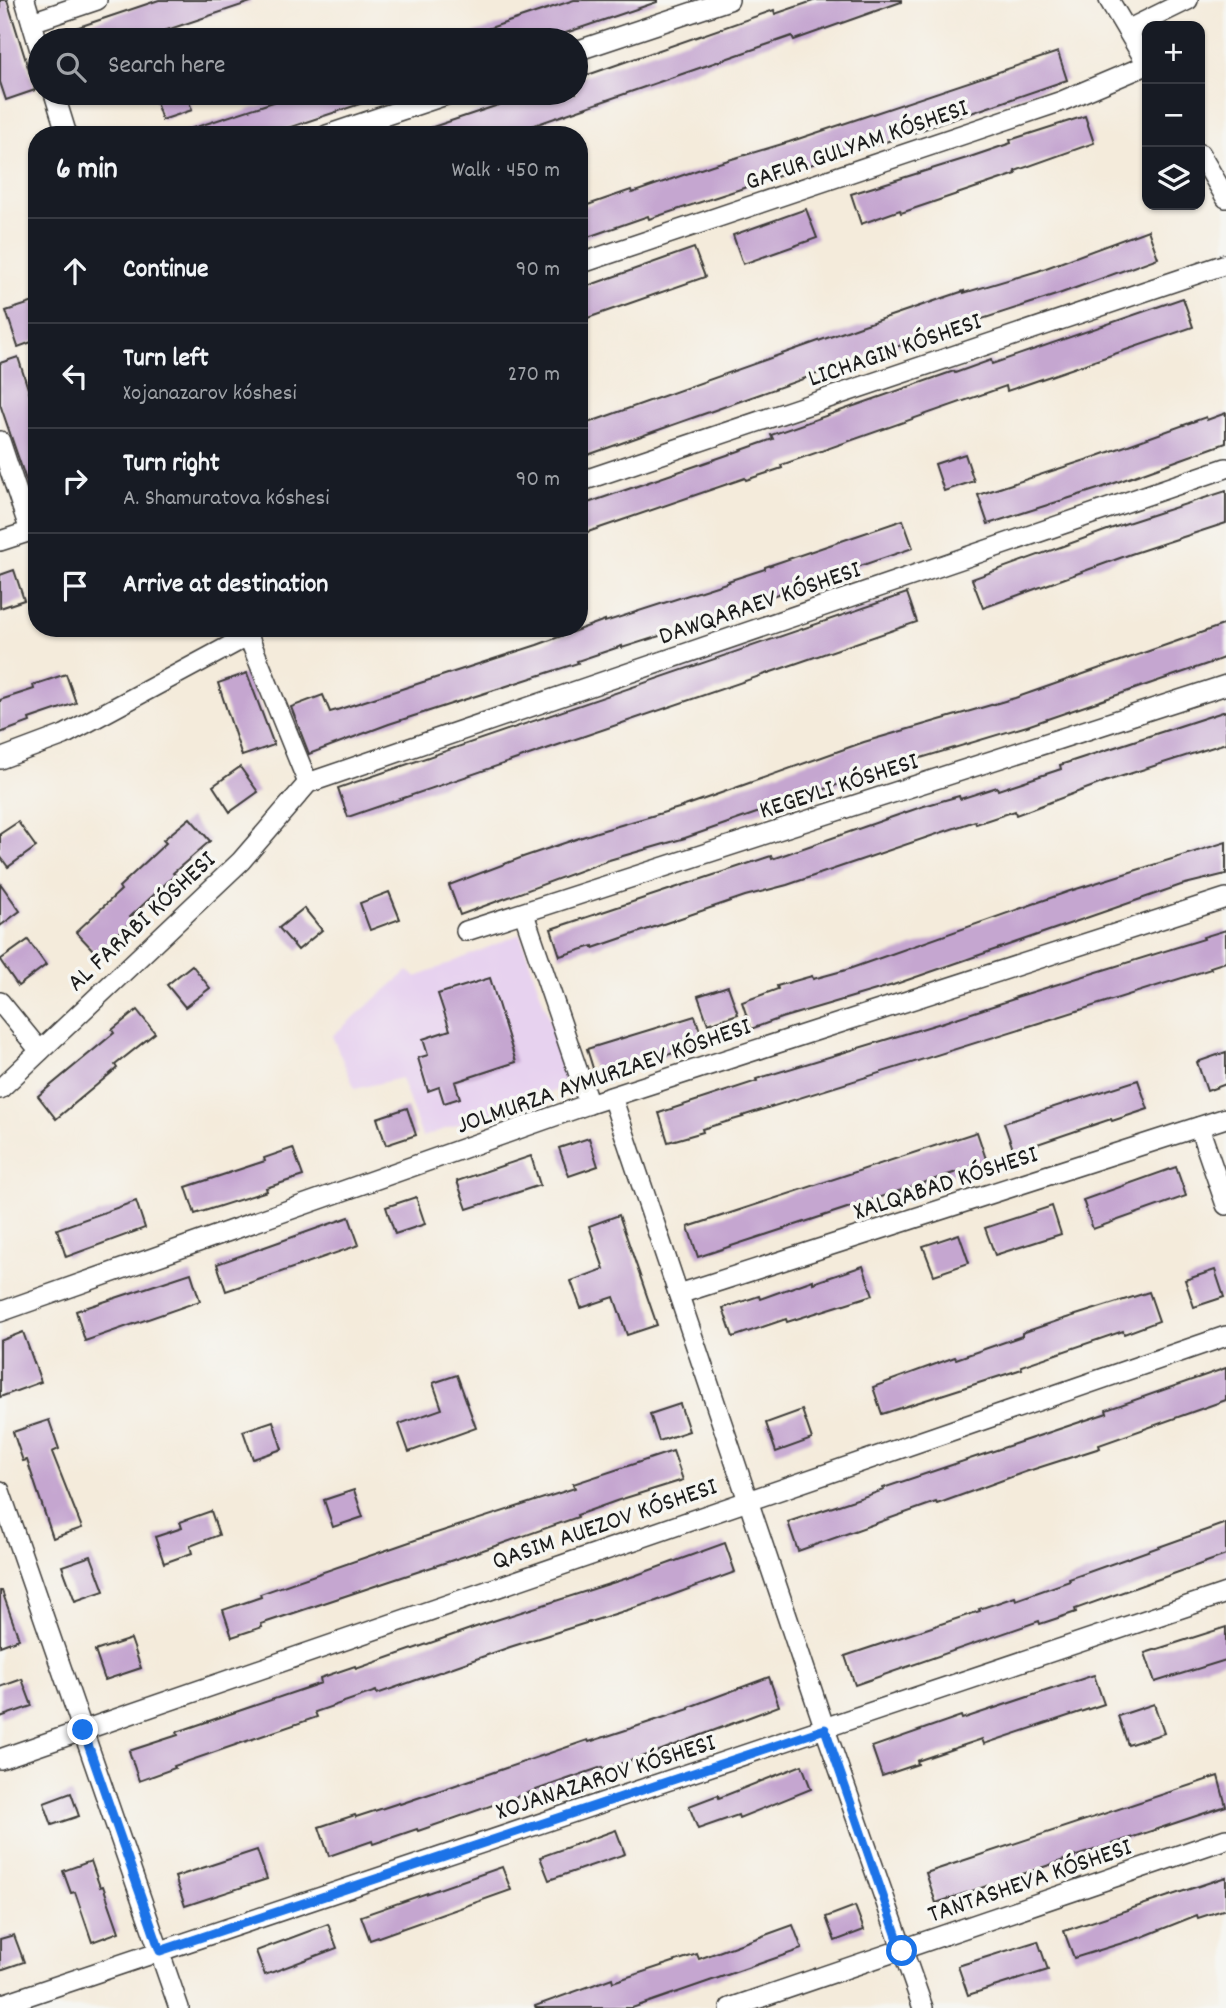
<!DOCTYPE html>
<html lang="en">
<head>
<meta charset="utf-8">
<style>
	:root { --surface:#171b24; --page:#242831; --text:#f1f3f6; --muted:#9ea1a6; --line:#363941 }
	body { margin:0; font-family:Dekko,sans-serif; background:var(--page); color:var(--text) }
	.controls { position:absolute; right:21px; top:21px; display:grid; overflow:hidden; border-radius:14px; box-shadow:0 2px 5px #0004 }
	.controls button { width:63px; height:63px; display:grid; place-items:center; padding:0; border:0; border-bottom:2px solid var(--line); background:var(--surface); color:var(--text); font:35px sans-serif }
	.stop { position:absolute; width:21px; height:21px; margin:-16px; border:5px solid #1a73e8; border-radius:50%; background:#fff }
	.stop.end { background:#1a73e8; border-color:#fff; box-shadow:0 2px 7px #0008 }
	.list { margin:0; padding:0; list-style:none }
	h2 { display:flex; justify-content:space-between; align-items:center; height:91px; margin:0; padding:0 28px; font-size:30px }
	h2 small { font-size:23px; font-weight:400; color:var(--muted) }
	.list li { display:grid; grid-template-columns:46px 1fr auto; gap:21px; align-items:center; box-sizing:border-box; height:105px; padding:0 28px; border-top:2px solid var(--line) }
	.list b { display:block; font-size:26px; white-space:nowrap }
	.list p { margin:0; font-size:23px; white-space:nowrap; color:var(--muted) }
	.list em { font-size:23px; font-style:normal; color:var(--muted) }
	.icon { flex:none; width:38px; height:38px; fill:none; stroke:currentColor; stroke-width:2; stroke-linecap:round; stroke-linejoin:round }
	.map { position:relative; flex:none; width:1226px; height:2008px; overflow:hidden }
	.search { position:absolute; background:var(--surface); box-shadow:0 2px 5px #0004; left:28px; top:28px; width:560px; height:77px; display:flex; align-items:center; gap:18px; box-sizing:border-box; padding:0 24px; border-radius:38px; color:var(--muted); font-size:26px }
	.panel { position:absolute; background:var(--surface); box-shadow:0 2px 5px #0004; left:28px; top:126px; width:560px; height:511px; border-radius:28px }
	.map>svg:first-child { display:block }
</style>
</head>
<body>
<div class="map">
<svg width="1226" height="2008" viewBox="0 0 1226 2008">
	<rect width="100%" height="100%" fill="#f6f6f2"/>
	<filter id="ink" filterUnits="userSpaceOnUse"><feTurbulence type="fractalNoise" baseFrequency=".0143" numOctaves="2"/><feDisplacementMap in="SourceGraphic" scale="14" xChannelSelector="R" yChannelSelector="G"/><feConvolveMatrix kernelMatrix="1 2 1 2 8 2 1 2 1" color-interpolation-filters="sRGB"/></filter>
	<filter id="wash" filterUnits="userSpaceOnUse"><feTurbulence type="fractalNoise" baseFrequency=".00686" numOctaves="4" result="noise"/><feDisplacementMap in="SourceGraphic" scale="28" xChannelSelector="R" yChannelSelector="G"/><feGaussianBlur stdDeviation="1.57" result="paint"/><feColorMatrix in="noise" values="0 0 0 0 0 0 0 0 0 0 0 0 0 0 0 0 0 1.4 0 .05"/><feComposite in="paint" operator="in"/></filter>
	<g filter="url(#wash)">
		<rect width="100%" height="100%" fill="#f4ebdb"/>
		<!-- built -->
		<polygon fill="#e7d2ef" points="520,934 572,1085 422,1137 401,1078 355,1089 332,1036 408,971 417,977"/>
		<g id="blocks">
			<!-- building -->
			<g fill="#c5a6d0">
				<polygon points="0,0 7,0 35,90 6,100 0,82"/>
				<polygon points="159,0 250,0 251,2 137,40 50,40 49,37"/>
				<polygon points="574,0 657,0 657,2 545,40 461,40 460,38"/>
				<polygon points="816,0 901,0 901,2 794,40 792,36 506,135 418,135 418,132 525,96 524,93 576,93 576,79 774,10 775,14"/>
				<polygon points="1058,52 1067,80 907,135 870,147 869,144 762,182 649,219 648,216 579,240 579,208 631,190 632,193 712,165 789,142"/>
				<polygon points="153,93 186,93 192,110 162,120"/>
				<polygon points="301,93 386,93 387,95 267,135 182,135 181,132"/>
				<polygon points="1085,116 1094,143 1015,171 1016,174 901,213 900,210 861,224 851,194 967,158 1011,143 1010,140"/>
				<polygon points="806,209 817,238 743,264 733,235"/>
				<polygon points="1148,230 1158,258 1056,295 865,357 579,458 579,426 858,327 964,291 964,293 1038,271"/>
				<polygon points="694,248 705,277 579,321 579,289"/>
				<polygon points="1183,298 1193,327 1007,391 1006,386 781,465 782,468 746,480 745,478 579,535 579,506 736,452 773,439 771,435 954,371 955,373 991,360 992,364"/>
				<polygon points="37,301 37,340 18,347 6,311"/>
				<polygon points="18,357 37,417 37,512 0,404 0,363"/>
				<polygon points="1226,413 1226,443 1101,488 988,524 978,495 1095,457 1206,417 1207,420"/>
				<polygon points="965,454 974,481 944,491 935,464"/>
				<polygon points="1226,491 1226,523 1131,554 983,608 972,579 1124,524"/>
				<polygon points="903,520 913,548 769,597 731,612 732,613 622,648 622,646 577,661 578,663 389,724 309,754 291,707 323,695 330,712 337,710 537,645 605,620 605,622 729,582 728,581 765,569 765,567"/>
				<polygon points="14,570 24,600 0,608 0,575"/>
				<polygon points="907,593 917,622 348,817 338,788"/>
				<polygon points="1226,624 1226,657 1210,663 1027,726 871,773 685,838 609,860 460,915 449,885 523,857 597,832 679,808 864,742 1015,698"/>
				<polygon points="247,673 274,745 242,756 218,683"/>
				<polygon points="66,674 76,703 29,719 30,722 0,733 0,700 34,689 33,685"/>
				<polygon points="1226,711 1226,743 1107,781 1016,815 1015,811 976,824 975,821 787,885 745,896 593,948 593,946 560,956 551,929 771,856 772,859 924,806 959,796 960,799 997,787 998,790 1061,769 1060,765"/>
				<polygon points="240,767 258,792 230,812 213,786"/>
				<polygon points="190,818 210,841 173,873 175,875 130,917 133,920 96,953 76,932 121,890 119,887 166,843 163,840"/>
				<polygon points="18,822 36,847 8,867 0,856 0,834"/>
				<polygon points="1226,842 1226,874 1181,885 893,985 781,1018 751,1029 742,1002 778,989 777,986 812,976 813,979 846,970 1070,891"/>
				<polygon points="0,883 20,911 0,926"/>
				<polygon points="389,892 400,919 370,930 360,903"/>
				<polygon points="304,908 322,930 298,950 279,928"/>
				<polygon points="1226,930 1226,962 1210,967 1211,969 742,1116 743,1117 702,1129 703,1132 668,1142 659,1113 757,1081 756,1079 941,1023 1014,999 1013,998 1204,939 1203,937"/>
				<polygon points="28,940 46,965 18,986 0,960"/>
				<polygon points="192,965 210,988 185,1007 167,985"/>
				<polygon points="490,978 516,1062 455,1082 460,1098 444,1103 439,1087 428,1091 418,1058 428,1055 423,1039 450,1030 438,994"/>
				<polygon points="728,986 738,1014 708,1024 698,996"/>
				<polygon points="137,1010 155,1033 115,1065 117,1068 56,1119 38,1096 114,1033 112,1030"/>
				<polygon points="695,1016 704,1043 596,1078 587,1049"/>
				<polygon points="1226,1052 1226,1084 1207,1091 1197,1062"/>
				<polygon points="1138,1080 1148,1109 1112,1121 1111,1119 1014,1152 1004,1123"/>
				<polygon points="407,1108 416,1135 386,1145 377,1118"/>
				<polygon points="977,1132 987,1162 698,1257 688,1227"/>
				<polygon points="589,1138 598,1166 569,1176 559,1148"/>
				<polygon points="293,1148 303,1176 266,1188 267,1191 195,1214 186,1187 265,1161 264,1158"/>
				<polygon points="531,1156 540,1185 467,1209 457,1181"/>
				<polygon points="1176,1167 1186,1196 1093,1229 1083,1200"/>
				<polygon points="416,1197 425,1224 395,1234 386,1207"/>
				<polygon points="136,1201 145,1228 66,1257 57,1229"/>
				<polygon points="1052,1206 1061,1234 995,1255 985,1228"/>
				<polygon points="619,1215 657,1325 627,1335 614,1297 581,1308 571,1281 604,1269 589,1226"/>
				<polygon points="349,1217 359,1245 226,1291 217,1264"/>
				<polygon points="959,1234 969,1263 934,1275 923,1246"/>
				<polygon points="863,1266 873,1295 787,1322 786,1319 733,1337 723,1308 759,1296 760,1299 813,1280 813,1283"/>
				<polygon points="1215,1270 1224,1297 1194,1307 1185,1280"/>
				<polygon points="191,1273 200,1301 85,1341 76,1311"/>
				<polygon points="1149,1292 1159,1321 1124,1334 1123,1331 1021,1366 1022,1369 882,1414 873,1387 955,1357 956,1359 1022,1336 1022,1333 1057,1321"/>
				<polygon points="23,1332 41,1382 0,1397 0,1341"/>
				<polygon points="1226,1368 1226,1400 1099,1445 1100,1448 1025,1472 937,1504 936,1502 798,1551 788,1522 884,1490 883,1488 1107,1413 1106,1410"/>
				<polygon points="457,1375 476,1428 409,1452 399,1424 442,1409 433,1383"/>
				<polygon points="680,1404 689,1431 659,1441 650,1414"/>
				<polygon points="802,1410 812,1439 776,1452 766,1423"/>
				<polygon points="49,1420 59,1449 52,1452 82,1528 53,1538 27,1460 23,1461 13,1432"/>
				<polygon points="273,1421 282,1449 253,1459 243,1431"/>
				<polygon points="673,1451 683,1480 619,1500 577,1515 578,1517 498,1545 261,1624 262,1627 232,1637 223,1610 261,1597 260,1594 421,1538 575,1488 573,1484"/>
				<polygon points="354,1490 363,1517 333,1527 324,1500"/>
				<polygon points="211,1511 219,1535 190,1546 192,1553 164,1563 155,1537 182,1528 180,1522"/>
				<polygon points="1226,1523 1226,1555 1075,1609 1076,1612 1040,1624 1039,1621 855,1685 845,1656 980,1611 979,1609 1015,1597 1016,1600 1070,1581 1069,1579"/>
				<polygon points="725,1543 735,1572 656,1601 510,1647 377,1694 376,1691 315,1712 317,1717 174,1766 175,1768 139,1781 129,1751 178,1735 177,1732 321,1683 320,1678 355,1666 356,1669 493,1621 634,1576"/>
				<polygon points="91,1556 104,1591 75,1601 62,1566"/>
				<polygon points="0,1591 2,1591 19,1639 0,1646"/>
				<polygon points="1226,1627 1226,1660 1155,1682 1145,1653"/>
				<polygon points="131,1639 141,1668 105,1680 95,1651"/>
				<polygon points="1094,1675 1104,1704 984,1744 982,1739 917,1761 918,1764 882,1776 872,1747 961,1716 962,1719"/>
				<polygon points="769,1677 779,1706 651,1754 603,1769 602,1767 418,1831 417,1829 373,1844 372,1841 329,1856 319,1827 355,1815 356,1817 399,1803 400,1804 588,1740 589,1742 629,1729 689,1709 689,1707"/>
				<polygon points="22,1679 32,1706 0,1717 0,1687"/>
				<polygon points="1154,1704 1164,1733 1128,1745 1118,1716"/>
				<polygon points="802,1765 811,1789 739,1818 738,1815 698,1829 689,1806 718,1795 719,1798"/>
				<polygon points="1218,1776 1226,1806 936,1903 926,1873"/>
				<polygon points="71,1793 79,1816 52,1825 44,1803"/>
				<polygon points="616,1830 625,1854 549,1880 540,1857"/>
				<polygon points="257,1850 267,1879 185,1906 175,1877"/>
				<polygon points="91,1861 100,1887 103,1886 119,1932 92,1942 75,1892 71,1893 63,1871"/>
				<polygon points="502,1867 511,1890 370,1940 361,1916"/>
				<polygon points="1226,1877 1226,1909 1198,1918 1197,1915 1142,1937 1074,1958 1064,1931"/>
				<polygon points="855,1906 864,1930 835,1941 826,1917"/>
				<polygon points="328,1924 337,1948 265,1975 256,1951"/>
				<polygon points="793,1925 802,1949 632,2008 536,2008 535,2006 612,1978 613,1982 697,1954 699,1959"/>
				<polygon points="14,1935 24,1962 0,1970 0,1939"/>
				<polygon points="1038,1941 1048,1970 968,1995 958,1966"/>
			</g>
		</g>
	</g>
	<g filter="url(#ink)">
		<use href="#blocks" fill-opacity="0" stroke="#3c3b39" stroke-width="2"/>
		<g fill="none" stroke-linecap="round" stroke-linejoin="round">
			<!-- minor casing -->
			<g stroke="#3c3b39" stroke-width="22">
				<g id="minor">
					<polyline points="25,0 40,50"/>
					<polyline points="1109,0 1147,64"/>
					<polyline points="32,22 97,0"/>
					<polyline points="1127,30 1188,0"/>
					<polyline points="576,51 729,0"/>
					<polyline points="54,93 67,135"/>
					<polyline points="327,135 452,93"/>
					<polyline points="1200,154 1226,198"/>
					<polyline points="579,264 1062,101 1147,65"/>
					<polyline points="0,441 30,531"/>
					<polyline points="579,482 1226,264"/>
					<polyline points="0,541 37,529"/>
					<polyline points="245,628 308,783"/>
					<polyline points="0,759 64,735 248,636"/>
					<polyline points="524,914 589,1104"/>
					<polyline points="466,931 1226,685"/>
					<polyline points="0,1002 40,1051"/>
					<polyline points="0,1089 241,861 308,783 1226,468"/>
					<polyline points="612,1097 825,1729 923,2008"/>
					<polyline points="1199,1127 1226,1205"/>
					<polyline points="679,1294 1226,1118"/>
					<polyline points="0,1312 589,1104 1226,898"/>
					<polyline points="0,1491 179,2008"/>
					<polyline points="0,1759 1226,1336"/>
					<polyline points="0,2005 1226,1593"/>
					<polyline points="730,2008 1226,1839"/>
				</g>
			</g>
			<!-- minor -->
			<use href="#minor" stroke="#fff" stroke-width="19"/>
		</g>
	</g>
	<g fill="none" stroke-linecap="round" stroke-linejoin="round" filter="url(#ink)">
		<!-- route -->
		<polyline stroke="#1a73e8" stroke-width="9" points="83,1730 160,1951 825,1729 902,1951"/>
	</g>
	<g text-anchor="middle" stroke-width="7" stroke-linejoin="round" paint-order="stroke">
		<!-- street labels -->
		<g font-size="26" fill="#1c1c1c" stroke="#f6f6f2">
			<text transform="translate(856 143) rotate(-19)" y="9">GAFUR GULYAM KÓSHESI</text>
			<text transform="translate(894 348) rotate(-19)" y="9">LICHAGIN KÓSHESI</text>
			<text transform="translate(759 601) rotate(-19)" y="9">DAWQARAEV KÓSHESI</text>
			<text transform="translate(838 784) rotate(-18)" y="9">KEGEYLI KÓSHESI</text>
			<text transform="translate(140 920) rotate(-43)" y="9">AL FARABI KÓSHESI</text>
			<text transform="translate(603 1074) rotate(-19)" y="9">JOLMURZA AYMURZAEV KÓSHESI</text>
			<text transform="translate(945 1181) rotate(-18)" y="9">XALQABAD KÓSHESI</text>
			<text transform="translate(604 1522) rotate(-19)" y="9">QASIM AUEZOV KÓSHESI</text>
			<text transform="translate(605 1775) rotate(-18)" y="9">XOJANAZAROV KÓSHESI</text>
			<text transform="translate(1029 1879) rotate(-19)" y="9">TANTASHEVA KÓSHESI</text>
		</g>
	</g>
</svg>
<div class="controls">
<button>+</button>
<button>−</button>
<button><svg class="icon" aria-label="layers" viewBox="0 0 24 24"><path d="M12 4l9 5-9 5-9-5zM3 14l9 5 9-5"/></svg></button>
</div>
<div class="stop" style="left:902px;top:1951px"></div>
<div class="stop end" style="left:83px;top:1730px"></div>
<div class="search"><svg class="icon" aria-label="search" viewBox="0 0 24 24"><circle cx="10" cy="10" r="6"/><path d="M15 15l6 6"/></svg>Search here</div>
<section class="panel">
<h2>6 min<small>Walk · 450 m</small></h2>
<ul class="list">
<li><svg class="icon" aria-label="ahead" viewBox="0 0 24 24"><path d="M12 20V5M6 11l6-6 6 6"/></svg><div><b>Continue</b></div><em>90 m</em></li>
<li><svg class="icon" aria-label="left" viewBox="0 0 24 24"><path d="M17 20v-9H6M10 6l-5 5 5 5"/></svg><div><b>Turn left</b><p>Xojanazarov kóshesi</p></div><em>270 m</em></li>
<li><svg class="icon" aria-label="right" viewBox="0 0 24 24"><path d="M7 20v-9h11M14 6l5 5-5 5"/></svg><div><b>Turn right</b><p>A. Shamuratova kóshesi</p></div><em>90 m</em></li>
<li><svg class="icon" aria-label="arrive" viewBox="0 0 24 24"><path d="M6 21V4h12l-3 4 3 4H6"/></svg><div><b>Arrive at destination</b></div></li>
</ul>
</section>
</div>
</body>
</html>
